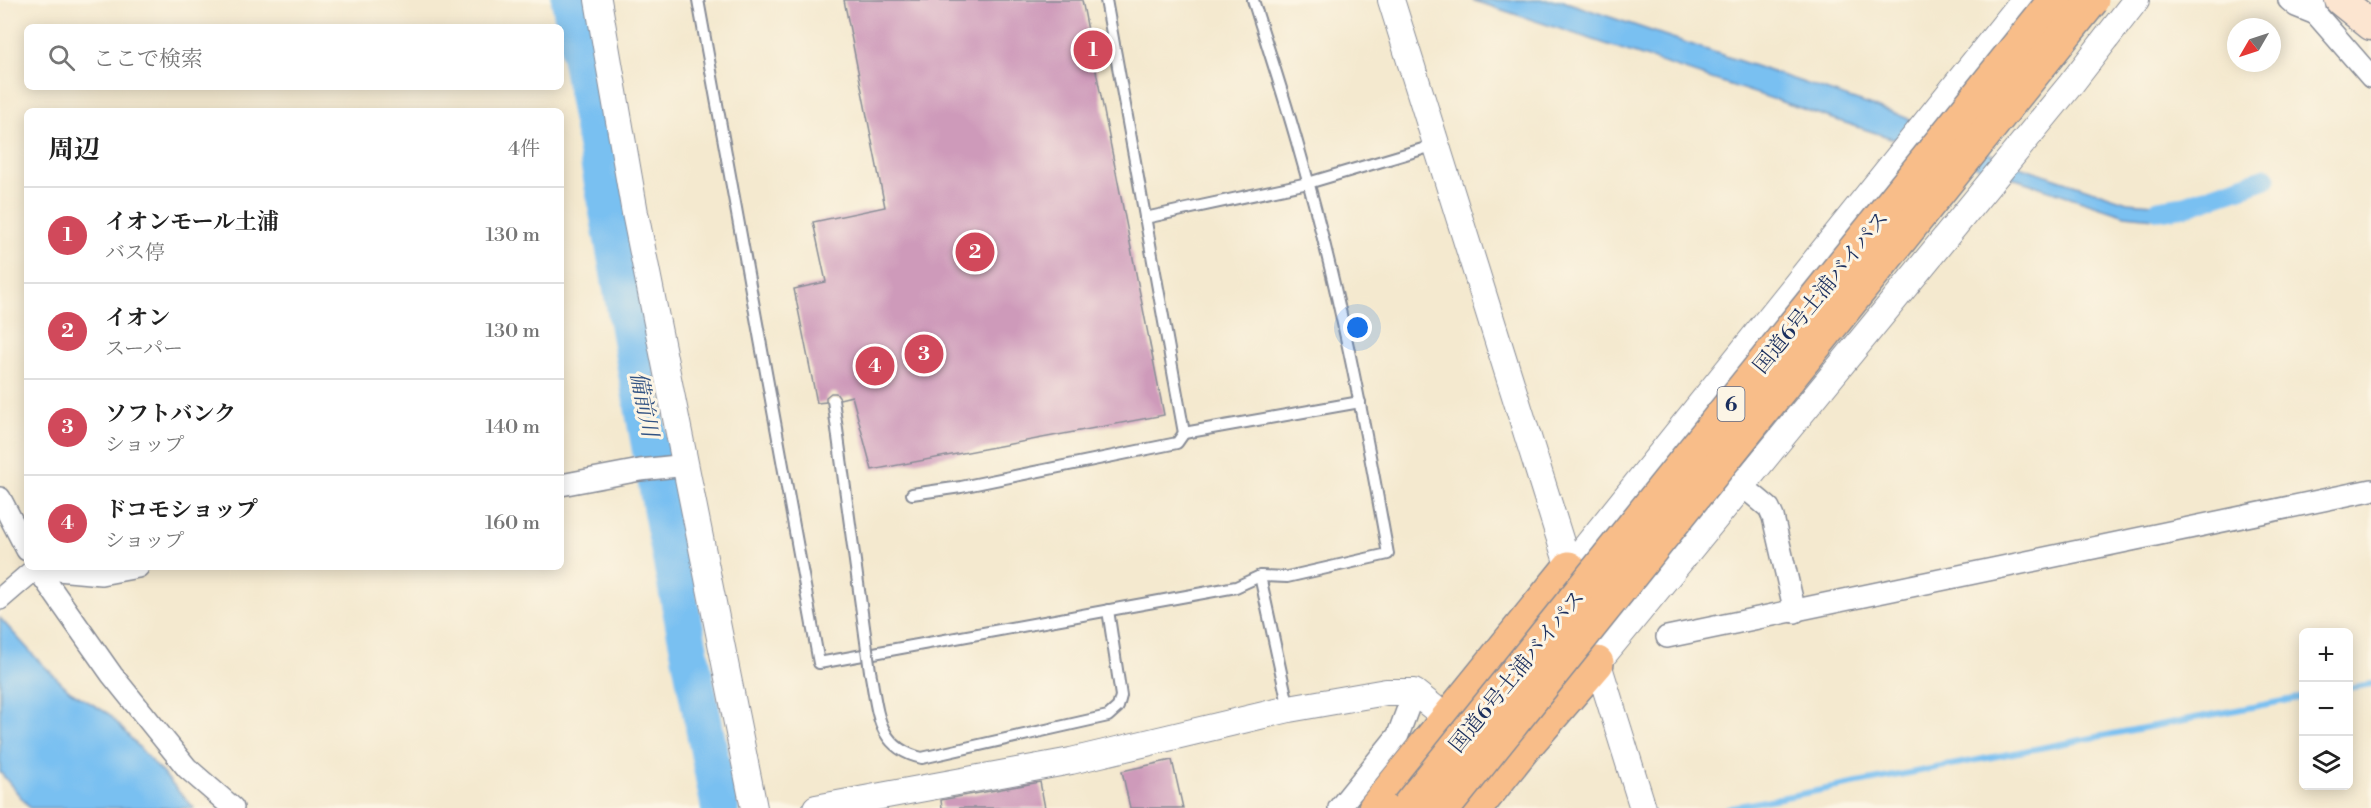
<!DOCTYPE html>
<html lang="ja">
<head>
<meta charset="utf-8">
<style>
	:root { --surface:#fff; --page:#f2f2f2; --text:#222; --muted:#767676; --line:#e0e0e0; --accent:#d1495b }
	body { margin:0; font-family:"Libre Bodoni","Noto Serif JP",serif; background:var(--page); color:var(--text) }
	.controls { position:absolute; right:18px; bottom:18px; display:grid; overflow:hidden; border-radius:9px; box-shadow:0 3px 15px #0003 }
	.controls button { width:54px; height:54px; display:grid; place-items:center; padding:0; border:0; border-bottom:2px solid var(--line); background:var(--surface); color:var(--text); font:30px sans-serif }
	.compass { position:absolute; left:2227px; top:18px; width:54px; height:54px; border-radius:50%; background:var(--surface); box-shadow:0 3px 15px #0003; rotate:231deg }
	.you { position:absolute; left:1358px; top:328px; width:21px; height:21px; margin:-15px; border:4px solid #fff; border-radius:50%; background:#1a73e8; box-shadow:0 0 0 9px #1a73e833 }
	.badge { display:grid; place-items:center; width:39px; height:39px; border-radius:50%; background:var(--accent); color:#fff; font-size:20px; font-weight:700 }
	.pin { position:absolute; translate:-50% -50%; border:3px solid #fff; box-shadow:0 2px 6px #0006 }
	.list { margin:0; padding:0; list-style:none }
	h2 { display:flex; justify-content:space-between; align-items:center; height:78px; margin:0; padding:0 24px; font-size:26px }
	h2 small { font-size:20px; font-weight:400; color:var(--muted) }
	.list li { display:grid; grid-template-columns:39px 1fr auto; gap:18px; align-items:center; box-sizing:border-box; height:96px; padding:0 24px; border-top:2px solid var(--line) }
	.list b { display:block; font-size:22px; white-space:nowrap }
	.list p { margin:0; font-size:20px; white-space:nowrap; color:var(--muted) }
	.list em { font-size:20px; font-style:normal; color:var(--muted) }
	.icon { flex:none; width:33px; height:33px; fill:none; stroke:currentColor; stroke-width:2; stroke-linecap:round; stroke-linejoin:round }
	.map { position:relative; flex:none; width:2371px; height:808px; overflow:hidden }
	.search { position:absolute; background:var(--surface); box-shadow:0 3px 15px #0003; left:24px; top:24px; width:540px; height:66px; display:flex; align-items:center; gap:15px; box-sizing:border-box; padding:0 21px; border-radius:9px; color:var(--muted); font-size:22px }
	.panel { position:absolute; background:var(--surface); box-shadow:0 3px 15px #0003; left:24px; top:108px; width:540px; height:462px; border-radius:9px }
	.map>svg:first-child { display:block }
</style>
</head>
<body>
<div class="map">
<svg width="2371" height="808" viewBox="0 0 2371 808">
	<rect width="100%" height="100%" fill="#fcf5e5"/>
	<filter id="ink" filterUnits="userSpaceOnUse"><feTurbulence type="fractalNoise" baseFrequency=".0167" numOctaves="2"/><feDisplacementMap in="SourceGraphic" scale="12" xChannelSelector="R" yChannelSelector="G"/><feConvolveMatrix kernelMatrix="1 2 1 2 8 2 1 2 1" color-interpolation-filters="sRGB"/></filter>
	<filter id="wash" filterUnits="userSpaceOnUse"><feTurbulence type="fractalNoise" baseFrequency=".008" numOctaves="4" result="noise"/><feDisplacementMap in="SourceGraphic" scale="24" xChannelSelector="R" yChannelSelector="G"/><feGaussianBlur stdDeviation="1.35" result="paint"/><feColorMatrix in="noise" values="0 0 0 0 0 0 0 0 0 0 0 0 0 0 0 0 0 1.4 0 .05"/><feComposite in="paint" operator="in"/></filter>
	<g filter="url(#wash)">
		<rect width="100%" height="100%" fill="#f4e9cf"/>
		<!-- water -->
		<g fill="#79c0f1" stroke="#4a78a8" stroke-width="1.5">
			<polygon points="1472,0 1560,0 1899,115 2019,166 2127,202 2154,204 2184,199 2187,214 2155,218 2125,215"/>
			<polygon points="0,618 37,659 70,691 109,714 194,808 30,808 0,772"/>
		</g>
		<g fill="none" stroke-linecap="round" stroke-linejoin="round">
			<!-- stream -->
			<g stroke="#79c0f1" stroke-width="6">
				<polyline points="2348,688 2371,684"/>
				<polyline points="1728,808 2304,697"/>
			</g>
			<!-- canal -->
			<polyline stroke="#79c0f1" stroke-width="21" points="2159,210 2185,206 2266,178"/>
			<!-- river -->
			<polyline stroke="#79c0f1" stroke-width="38" points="570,0 662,512 720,808"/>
		</g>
		<g id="blocks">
			<!-- building -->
			<g fill="#ce9aba">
				<polygon points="844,0 1082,0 1164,415 872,470 852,396 840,399 836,393 831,393 826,397 826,402 817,403 794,289 826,282 813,222 885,207"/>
				<polygon points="1172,760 1183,808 1130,808 1122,771"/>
				<polygon points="1040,782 1045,808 942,808 941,800"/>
			</g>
		</g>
	</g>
	<g filter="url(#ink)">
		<use href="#blocks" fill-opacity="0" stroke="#888c96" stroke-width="1.5"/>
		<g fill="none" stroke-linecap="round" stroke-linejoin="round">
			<!-- service casing -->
			<g stroke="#888c96" stroke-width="14">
				<g id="service">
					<path d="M698,0L819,663L1236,587L1260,576L1287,577L1388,554C1364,420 1338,284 1300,153C1286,102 1269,51 1253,0"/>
					<polyline points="1106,0 1184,433 1360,402"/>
					<polyline points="1145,218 1308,183 1436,145"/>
					<polyline points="912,494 961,487 1177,443 1184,433"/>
					<polyline points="1260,576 1289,709"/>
					<path d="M870,671C878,710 876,748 922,758L1108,716L1118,707L1121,696L1108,610"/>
				</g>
			</g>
			<!-- minor casing -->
			<g stroke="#888c96" stroke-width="24">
				<g id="minor">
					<polyline points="2289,0 2296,6 2316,14"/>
					<polyline points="2313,0 2316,14 2371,77"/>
					<polyline points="1709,458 1769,508 1773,517 1795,612"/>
					<polyline points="561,485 640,470 687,465"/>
					<polyline points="0,498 27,550"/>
					<polyline points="36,567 112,675 187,768 233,808"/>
					<polyline points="0,599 36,568 101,574 138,567"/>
					<polyline points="1667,637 2371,490"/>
					<polyline points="1339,808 1398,735 1414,692"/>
				</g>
			</g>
			<!-- tertiary casing -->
			<g stroke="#888c96" stroke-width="28">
				<g id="tertiary">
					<polyline points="598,0 635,213 754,808"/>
					<polyline points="1391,0 1574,584"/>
					<polyline points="1569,568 2024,0"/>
					<polyline points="1593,648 1643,808"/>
					<polyline points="1597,663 2071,84 2136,0"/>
					<polyline points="816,808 1071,761 1289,709 1386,692 1414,692 1462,730"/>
				</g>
			</g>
			<!-- secondary casing -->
			<g stroke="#888c96" stroke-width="33">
				<polyline id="secondary" points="2340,0 2371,25"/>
			</g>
			<!-- trunk casing -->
			<g stroke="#888c96" stroke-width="36">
				<g id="trunk">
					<polyline points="1375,808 1569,568"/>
					<polyline points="1476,808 1522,750 1597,663"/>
				</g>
			</g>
			<!-- service -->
			<use href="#service" stroke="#fff" stroke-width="10"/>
			<!-- minor -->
			<use href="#minor" stroke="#fff" stroke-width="21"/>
			<!-- tertiary -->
			<use href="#tertiary" stroke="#fff" stroke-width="26"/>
			<!-- secondary -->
			<use href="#secondary" stroke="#fce5d0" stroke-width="30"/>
			<!-- trunk -->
			<use href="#trunk" stroke="#f8bd89" stroke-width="33"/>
			<!-- service-bridge casing -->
			<g stroke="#888c96" stroke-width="14" stroke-linecap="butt">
				<polyline id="service-bridge" points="833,400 870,671"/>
			</g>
			<!-- trunk-bridge casing -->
			<g stroke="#888c96" stroke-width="36" stroke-linecap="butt">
				<g id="trunk-bridge">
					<polyline points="1407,808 2055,0"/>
					<polyline points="1444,808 2092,0"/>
				</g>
			</g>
			<!-- service-bridge -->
			<use href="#service-bridge" stroke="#fff" stroke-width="10"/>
			<!-- trunk-bridge -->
			<use href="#trunk-bridge" stroke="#f8bd89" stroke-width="33"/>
		</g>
	</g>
	<g text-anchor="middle" stroke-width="6" stroke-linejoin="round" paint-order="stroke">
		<!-- shield labels -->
		<rect fill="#fcf5e5" stroke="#5e6a86" stroke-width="1.5" x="1717.5" y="387" width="27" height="34" rx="4.5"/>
		<g font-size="20" font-weight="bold" fill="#1b2f5e">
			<text x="1731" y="411">6</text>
		</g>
		<!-- street labels -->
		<g font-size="21" fill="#1b2f5e" stroke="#fcf5e5">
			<text transform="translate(1821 292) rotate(-51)" y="7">国道6号土浦バイパス</text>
			<text transform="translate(1517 671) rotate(-51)" y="7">国道6号土浦バイパス</text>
		</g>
		<!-- water labels -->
		<g font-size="22" font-style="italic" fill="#325383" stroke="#fcf5e5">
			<text transform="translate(645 404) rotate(79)" y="8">備前川</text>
		</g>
	</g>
</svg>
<div class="controls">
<button>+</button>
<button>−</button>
<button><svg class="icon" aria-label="layers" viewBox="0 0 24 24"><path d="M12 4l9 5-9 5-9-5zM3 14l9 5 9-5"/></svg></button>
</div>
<svg class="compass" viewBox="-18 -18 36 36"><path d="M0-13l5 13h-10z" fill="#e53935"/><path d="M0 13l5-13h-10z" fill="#767676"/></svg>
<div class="you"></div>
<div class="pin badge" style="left:1093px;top:50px">1</div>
<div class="pin badge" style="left:975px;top:252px">2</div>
<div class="pin badge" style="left:924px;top:354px">3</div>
<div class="pin badge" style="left:875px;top:366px">4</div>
<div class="search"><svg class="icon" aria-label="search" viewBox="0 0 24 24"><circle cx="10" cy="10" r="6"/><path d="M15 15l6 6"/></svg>ここで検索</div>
<section class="panel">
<h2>周辺<small>4件</small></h2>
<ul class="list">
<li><span class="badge">1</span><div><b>イオンモール土浦</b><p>バス停</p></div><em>130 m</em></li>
<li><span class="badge">2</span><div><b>イオン</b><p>スーパー</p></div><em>130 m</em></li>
<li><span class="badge">3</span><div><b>ソフトバンク</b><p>ショップ</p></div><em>140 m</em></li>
<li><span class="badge">4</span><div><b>ドコモショップ</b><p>ショップ</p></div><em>160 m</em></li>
</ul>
</section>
</div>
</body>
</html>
